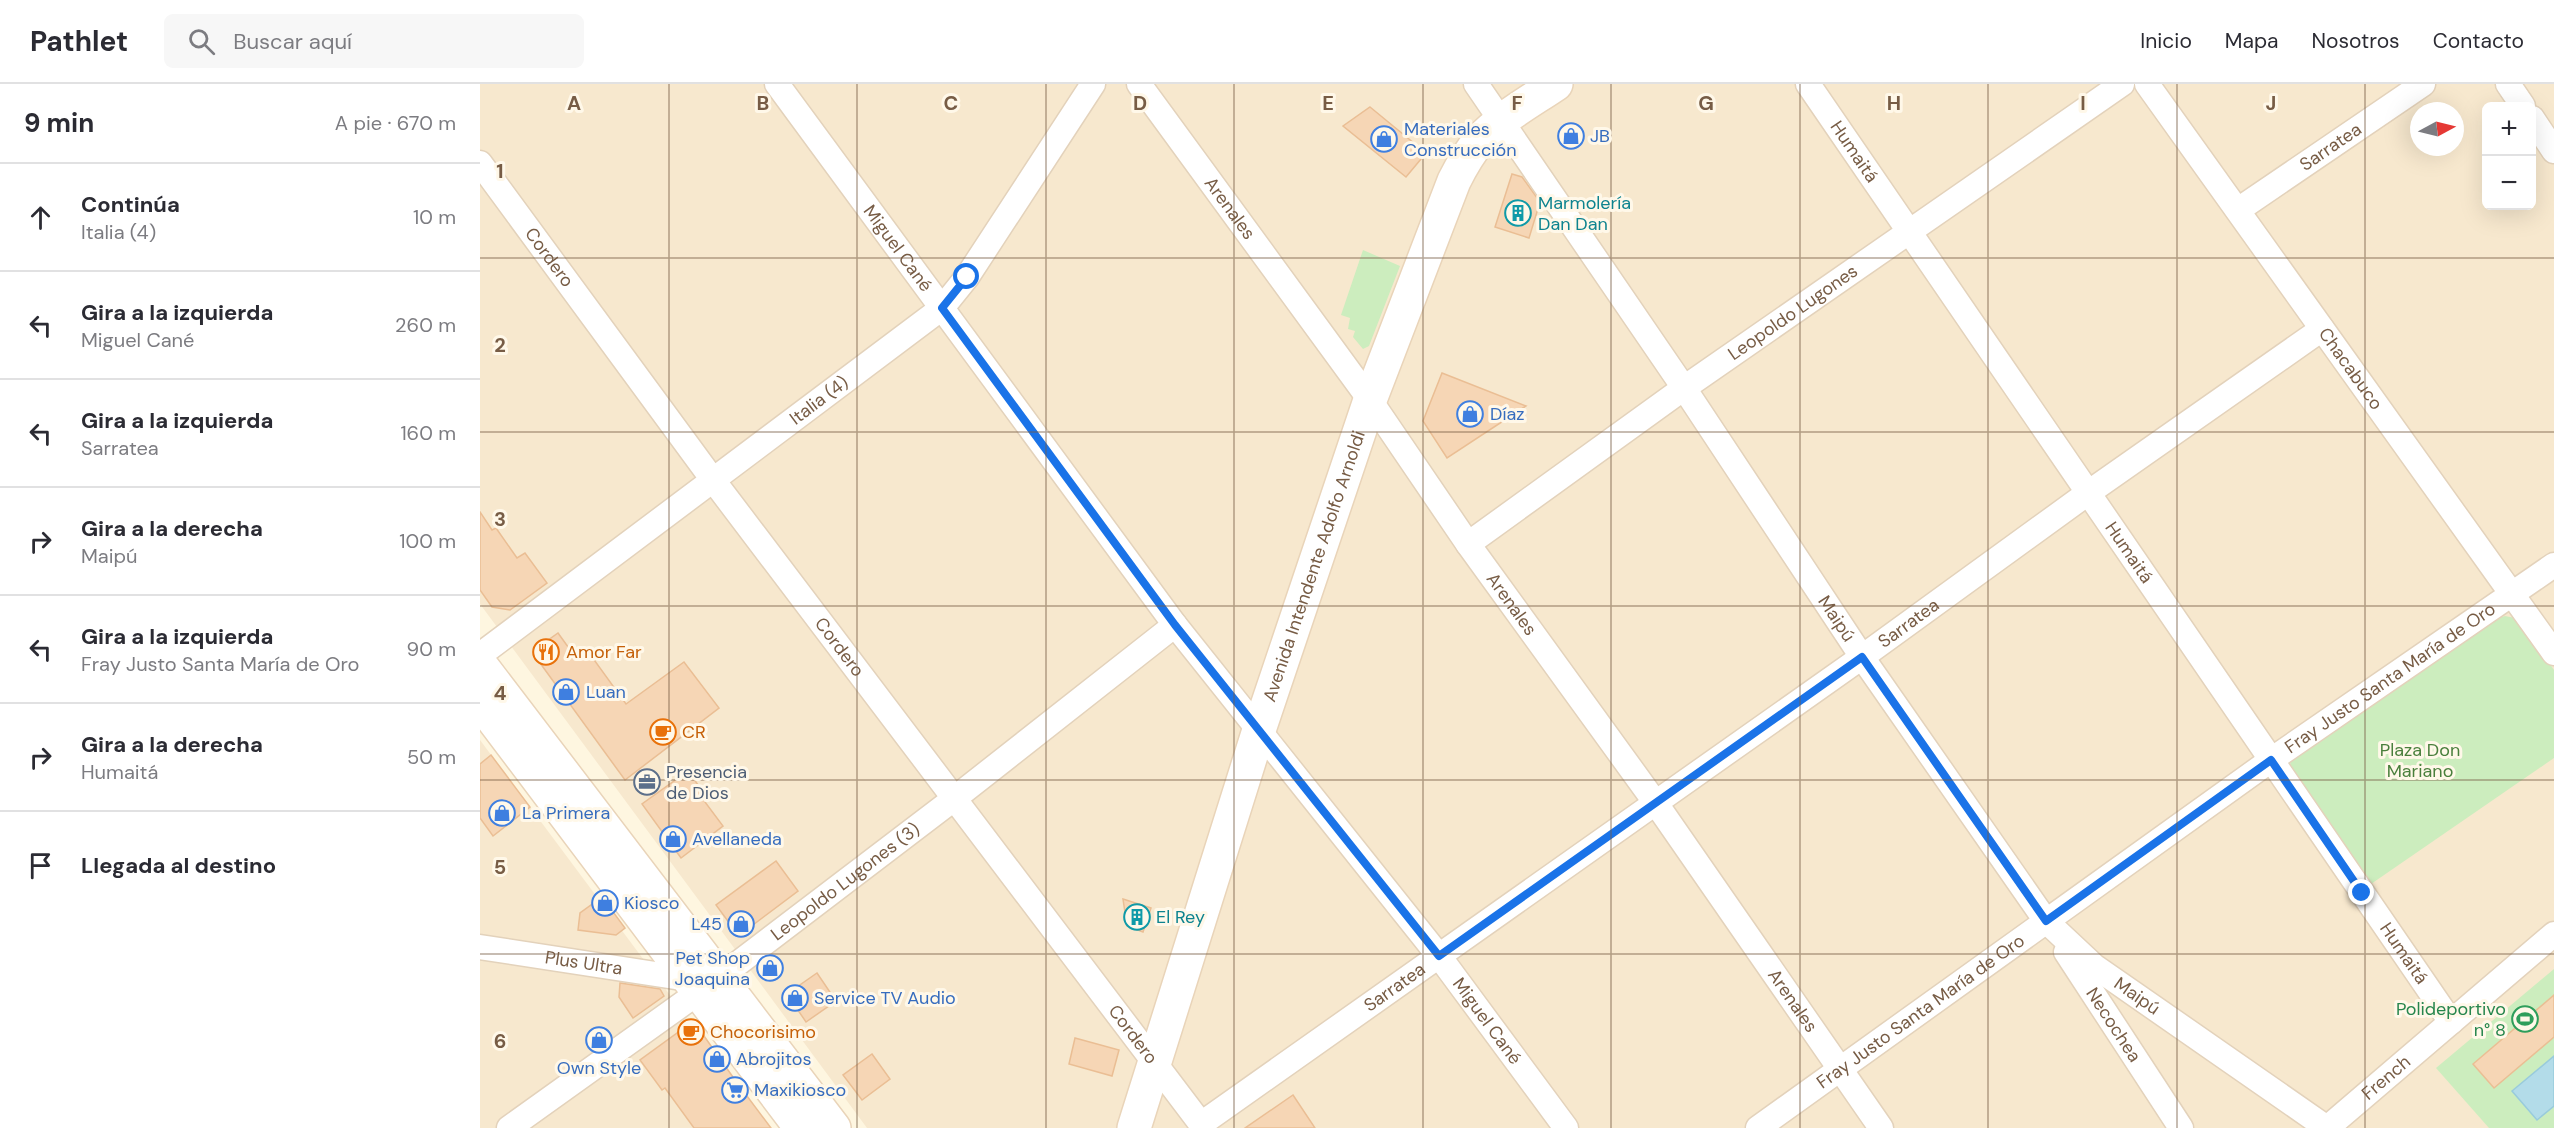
<!DOCTYPE html>
<html lang="es">
<head>
<meta charset="utf-8">
<style>
	:root { --surface:#fff; --page:#f7f7f7; --text:#2b2b33; --muted:#7c7c81; --line:#e1e1e2 }
	body { margin:0; font-family:"DM Sans",sans-serif; background:var(--page); color:var(--text) }
	.controls { position:absolute; right:18px; top:18px; display:grid; overflow:hidden; border-radius:9px; box-shadow:0 6px 24px #0002 }
	.controls button { width:54px; height:54px; display:grid; place-items:center; padding:0; border:0; border-bottom:2px solid var(--line); background:var(--surface); color:var(--text); font:30px sans-serif }
	.compass { position:absolute; left:1930px; top:18px; width:54px; height:54px; border-radius:50%; background:var(--surface); box-shadow:0 6px 24px #0002; rotate:83deg }
	.stop { position:absolute; width:18px; height:18px; margin:-14px; border:4px solid #1a73e8; border-radius:50%; background:#fff }
	.stop.end { background:#1a73e8; border-color:#fff; box-shadow:0 2px 6px #0008 }
	.list { margin:0; padding:0; list-style:none }
	h2 { display:flex; justify-content:space-between; align-items:center; height:78px; margin:0; padding:0 24px; font-size:26px }
	h2 small { font-size:20px; font-weight:400; color:var(--muted) }
	.list li { display:grid; grid-template-columns:39px 1fr auto; gap:18px; align-items:center; box-sizing:border-box; height:108px; padding:0 24px; border-top:2px solid var(--line) }
	.list b { display:block; font-size:22px; white-space:nowrap }
	.list p { margin:0; font-size:20px; white-space:nowrap; color:var(--muted) }
	.list em { font-size:20px; font-style:normal; color:var(--muted) }
	.icon { flex:none; width:33px; height:33px; fill:none; stroke:currentColor; stroke-width:2; stroke-linecap:round; stroke-linejoin:round }
	.map { position:relative; flex:none; width:2074px; height:1044px; overflow:hidden }
	header { display:flex; align-items:center; gap:36px; box-sizing:border-box; height:84px; padding:0 30px; background:var(--surface); border-bottom:2px solid var(--line) }
	header strong { font-size:28px }
	nav { display:flex; gap:33px; margin-inline-start:auto; font-size:21px }
	.search { width:420px; height:54px; background:var(--page); display:flex; align-items:center; gap:15px; box-sizing:border-box; padding:0 21px; border-radius:9px; color:var(--muted); font-size:22px }
	main { display:flex }
	aside { flex:1; background:var(--surface) }
	.map>svg:first-child { display:block }
</style>
</head>
<body>
<header>
<strong>Pathlet</strong>
<div class="search"><svg class="icon" aria-label="search" viewBox="0 0 24 24"><circle cx="10" cy="10" r="6"/><path d="M15 15l6 6"/></svg>Buscar aquí</div>
<nav><a>Inicio</a><a>Mapa</a><a>Nosotros</a><a>Contacto</a></nav>
</header>
<main>
<aside>
<h2>9 min<small>A pie · 670 m</small></h2>
<ul class="list">
<li><svg class="icon" aria-label="ahead" viewBox="0 0 24 24"><path d="M12 20V5M6 11l6-6 6 6"/></svg><div><b>Continúa</b><p>Italia (4)</p></div><em>10 m</em></li>
<li><svg class="icon" aria-label="left" viewBox="0 0 24 24"><path d="M17 20v-9H6M10 6l-5 5 5 5"/></svg><div><b>Gira a la izquierda</b><p>Miguel Cané</p></div><em>260 m</em></li>
<li><svg class="icon" aria-label="left" viewBox="0 0 24 24"><path d="M17 20v-9H6M10 6l-5 5 5 5"/></svg><div><b>Gira a la izquierda</b><p>Sarratea</p></div><em>160 m</em></li>
<li><svg class="icon" aria-label="right" viewBox="0 0 24 24"><path d="M7 20v-9h11M14 6l5 5-5 5"/></svg><div><b>Gira a la derecha</b><p>Maipú</p></div><em>100 m</em></li>
<li><svg class="icon" aria-label="left" viewBox="0 0 24 24"><path d="M17 20v-9H6M10 6l-5 5 5 5"/></svg><div><b>Gira a la izquierda</b><p>Fray Justo Santa María de Oro</p></div><em>90 m</em></li>
<li><svg class="icon" aria-label="right" viewBox="0 0 24 24"><path d="M7 20v-9h11M14 6l5 5-5 5"/></svg><div><b>Gira a la derecha</b><p>Humaitá</p></div><em>50 m</em></li>
<li><svg class="icon" aria-label="arrive" viewBox="0 0 24 24"><path d="M6 21V4h12l-3 4 3 4H6"/></svg><div><b>Llegada al destino</b></div></li>
</ul>
</aside>
<div class="map">
<svg width="2074" height="1044" viewBox="0 0 2074 1044">
	<rect width="100%" height="100%" fill="#fef6e0"/>
	<!-- residential -->
	<g fill="#f7e8ce" fill-rule="evenodd">
		<path d="M0,0H2074V1044H387L0,520ZM2006,22H2052V122H2006ZM1939,27H1975V63H1939Z"/>
		<polygon points="0,656 289,1044 0,1044"/>
	</g>
	<!-- green -->
	<g fill="#ccedbe">
		<polygon points="883,166 920,182 889,262 883,265 873,253 875,247 868,245 870,234 861,231"/>
		<polygon points="2025,532 2035,534 2042,539 2074,586 2074,674 1891,800 1811,689 1810,680 1813,674 2016,535"/>
		<polygon points="2074,885 2074,1044 2009,1044 1956,984"/>
	</g>
	<!-- water -->
	<polygon fill="#b3dce9" stroke="#99cbdc" stroke-width="1.5" points="2074,972 2074,1022 2057,1036 2032,1007"/>
	<!-- building -->
	<g fill="#f6d6b5" stroke="#eabe94" stroke-width="1.5">
		<polygon points="890,23 946,69 926,93 863,42"/>
		<polygon points="1032,90 1042,93 1060,118 1049,154 1015,143"/>
		<polygon points="962,289 1046,322 967,374 943,337"/>
		<polygon points="0,428 12,446 16,444 37,474 45,469 67,499 30,526 12,523 0,506"/>
		<polygon points="78,549 96,574 107,566 146,620 204,578 239,624 145,696 60,579 60,562"/>
		<polygon points="11,671 50,723 13,752 0,734 0,680"/>
		<polygon points="208,687 226,712 222,714 243,742 201,774 162,720"/>
		<polygon points="296,777 318,807 265,847 253,844 236,821"/>
		<polygon points="122,813 145,844 136,851 98,846 100,829"/>
		<polygon points="643,815 671,824 663,848 647,842"/>
		<polygon points="337,889 356,917 326,938 307,910"/>
		<polygon points="140,899 180,905 184,912 153,934 139,913"/>
		<polygon points="2074,911 2074,953 2014,1004 1993,980"/>
		<polygon points="217,942 255,996 291,1044 214,1044 185,1004 182,1006 160,976 204,944"/>
		<polygon points="595,954 639,966 632,992 589,980"/>
		<polygon points="392,970 410,995 382,1016 363,991"/>
		<polygon points="813,1011 835,1044 765,1044"/>
	</g>
	<g fill="none" stroke-linecap="round" stroke-linejoin="round">
		<!-- street casing -->
		<g stroke="#e3d2bb" stroke-width="27">
			<g id="street">
				<path id="s1" d="M297,0L695,541L959,872L1086,1044"/>
				<path id="s2" d="M659,0L890,316L988,460L1175,718L1401,1044"/>
				<path id="s3" d="M996,0L1204,304L1382,573L1566,837L1614,882L1847,1044L2074,850"/>
				<path id="s4" d="M1328,0L1971,938"/>
				<path id="s5" d="M1667,0L2074,569"/>
				<polyline points="2028,0 2043,22"/>
				<polyline points="2052,34 2074,67"/>
				<path id="s6" d="M0,79L233,396L724,1044"/>
				<path id="s7" d="M1758,126L1943,0"/>
				<path id="s8" d="M988,460L1204,304L1642,0"/>
				<path id="s9" d="M0,571L462,224L487,193L613,0"/>
				<path id="s10" d="M0,863L208,895"/>
				<path id="s11" d="M1586,868L1701,1044"/>
				<path id="s12" d="M721,1040L1382,573L1608,409L1842,245"/>
				<path id="s13" d="M29,1044L240,893L475,714L695,541"/>
				<path id="s14" d="M1278,1044L1791,676L2074,481"/>
			</g>
		</g>
		<!-- secondary casing -->
		<g stroke="#e9d4b9" stroke-width="36">
			<g id="secondary">
				<polyline points="0,580 354,1044"/>
				<polyline points="0,618 321,1044"/>
				<path id="s15" d="M654,1044L779,646L890,316L974,97C981,83 989,69 999,57C1020,34 1051,17 1076,0"/>
			</g>
		</g>
		<!-- street -->
		<use href="#street" stroke="#fff" stroke-width="24"/>
		<!-- secondary -->
		<use href="#secondary" stroke="#fff" stroke-width="33"/>
	</g>
	<g fill="none" stroke-linecap="round" stroke-linejoin="round">
		<!-- route -->
		<polyline stroke="#1a73e8" stroke-width="8" points="487,193 462,224 695,541 959,872 1382,573 1566,837 1791,676 1882,809"/>
	</g>
	<!-- grid -->
	<path fill="none" stroke="#775c45" stroke-width="1.5" stroke-opacity="0.55" d="M189,0V1044M377,0V1044M566,0V1044M754,0V1044M943,0V1044M1131,0V1044M1320,0V1044M1508,0V1044M1697,0V1044M1885,0V1044M0,174H2074M0,348H2074M0,522H2074M0,696H2074M0,870H2074"/>
	<!-- icons -->
	<defs>
		<g id="shop-ring" transform="scale(1.35)"><circle r="9.5" fill="#fff8e9" stroke="#3f7fe0" stroke-width="1.5"/><path d="M-5-2.5h2.3a2.7 3.5 0 0 1 5.4 0H5L5.5 6h-11ZM-1.5-2.5h3a1.5 2.3 0 0 0-3 0Z" fill="#3f7fe0"/></g>
		<g id="building-ring" transform="scale(1.35)"><circle r="9.5" fill="#fff8e9" stroke="#0f9aa8" stroke-width="1.5"/><path d="M-4-6H4V6H1V3H-1V6H-4ZM-2.5-4.3h1.7v1.8h-1.7ZM.8-4.3h1.7v1.8H.8ZM-2.5-1h1.7V.8h-1.7ZM.8-1h1.7V.8H.8Z" fill="#0f9aa8"/></g>
		<g id="restaurant-ring" transform="scale(1.35)"><circle r="9.5" fill="#fff8e9" stroke="#e8710a" stroke-width="1.5"/><path d="M-5-6h1v4h1v-4h1v4h1v-4h1v5L-1.5 .5V6h-2V.5L-5-1ZM5-6V6H3V1.5H1.5Q1.5-4 5-6Z" fill="#e8710a"/></g>
		<g id="cafe-ring" transform="scale(1.35)"><circle r="9.5" fill="#fff8e9" stroke="#e8710a" stroke-width="1.5"/><path d="M-5.5-4.5H6V0H3Q3 3.5 0 3.5H-2.5Q-5.5 3.5-5.5 0ZM3-3.2v2h1.7v-2ZM-6 4.5H4V6H-6Z" fill="#e8710a"/></g>
		<g id="office-ring" transform="scale(1.35)"><circle r="9.5" fill="#fff8e9" stroke="#5c6f8a" stroke-width="1.5"/><path d="M-6-3h4V-5.5h4V-3h4V5H-6ZM-1-4.5V-3h2v-1.5ZM-6 0V1H6V0Z" fill="#5c6f8a"/></g>
		<g id="stadium-ring" transform="scale(1.35)"><circle r="9.5" fill="#fff8e9" stroke="#2e9e5b" stroke-width="1.5"/><path d="M0-5a6.5 5 0 1 0 0 10a6.5 5 0 1 0 0-10ZM-3.5-1.8h7v3.6h-7Z" fill="#2e9e5b"/></g>
		<g id="supermarket-ring" transform="scale(1.35)"><circle r="9.5" fill="#fff8e9" stroke="#3f7fe0" stroke-width="1.5"/><path d="M-6-5.5h2.5l.6 2H6L4.5 2H-2.5L-4.4-4H-6ZM-1.5 3.2a1.3 1.3 0 1 0 .1 0ZM3 3.2a1.3 1.3 0 1 0 .1 0Z" fill="#3f7fe0"/></g>
	</defs>
	<g fill-rule="evenodd">
		<use href="#shop-ring" x="1091" y="52"/>
		<use href="#shop-ring" x="904" y="55"/>
		<use href="#building-ring" x="1038" y="129"/>
		<use href="#shop-ring" x="990" y="330"/>
		<use href="#restaurant-ring" x="66" y="568"/>
		<use href="#shop-ring" x="86" y="608"/>
		<use href="#cafe-ring" x="183" y="648"/>
		<use href="#office-ring" x="167" y="698"/>
		<use href="#shop-ring" x="22" y="729"/>
		<use href="#shop-ring" x="193" y="755"/>
		<use href="#shop-ring" x="125" y="819"/>
		<use href="#building-ring" x="657" y="833"/>
		<use href="#shop-ring" x="261" y="840"/>
		<use href="#shop-ring" x="290" y="884"/>
		<use href="#shop-ring" x="315" y="914"/>
		<use href="#stadium-ring" x="2045" y="935"/>
		<use href="#cafe-ring" x="211" y="948"/>
		<use href="#shop-ring" x="119" y="956"/>
		<use href="#shop-ring" x="237" y="975"/>
		<use href="#supermarket-ring" x="255" y="1006"/>
	</g>
	<g text-anchor="middle" stroke-width="6" stroke-linejoin="round" paint-order="stroke">
		<!-- shop labels -->
		<g font-size="18" fill="#366cbe" stroke="#fff8e9" text-anchor="start">
			<text x="924" y="51">Materiales<tspan x="924" dy="21">Construcción</tspan></text>
			<text x="1110" y="58">JB</text>
			<text x="1010" y="336">Díaz</text>
			<text x="106" y="614">Luan</text>
			<text x="42" y="735">La Primera</text>
			<text x="212" y="761">Avellaneda</text>
			<text x="144" y="825">Kiosco</text>
			<text x="242" y="846" text-anchor="end">L45</text>
			<text x="270" y="880" text-anchor="end">Pet Shop<tspan x="270" dy="21">Joaquina</tspan></text>
			<text x="334" y="920">Service TV Audio</text>
			<text x="256" y="981">Abrojitos</text>
			<text x="119" y="990" text-anchor="middle">Own Style</text>
			<text x="274" y="1012">Maxikiosco</text>
		</g>
		<!-- street labels -->
		<g font-size="18" fill="#775c45" stroke="#fff8e9">
			<text dy="6" stroke="none"><textPath href="#s7" startOffset="112">Sarratea</textPath></text>
			<text dy="6" stroke="none"><textPath href="#s4" startOffset="82">Humaitá</textPath></text>
			<text dy="6" stroke="none"><textPath href="#s2" startOffset="154">Arenales</textPath></text>
			<text dy="6" stroke="none"><textPath href="#s1" startOffset="204">Miguel Cané</textPath></text>
			<text dy="6" stroke="none"><textPath href="#s6" startOffset="117">Cordero</textPath></text>
			<text dy="6" stroke="none"><textPath href="#s8" startOffset="399">Leopoldo Lugones</textPath></text>
			<text dy="6" stroke="none"><textPath href="#s5" startOffset="350">Chacabuco</textPath></text>
			<text dy="6" stroke="none"><textPath href="#s9" startOffset="424">Italia (4)</textPath></text>
			<text dy="6" stroke="none"><textPath href="#s4" startOffset="568">Humaitá</textPath></text>
			<text dy="6" stroke="none"><textPath href="#s15" startOffset="590">Avenida Intendente Adolfo Arnoldi</textPath></text>
			<text dy="6" stroke="none"><textPath href="#s2" startOffset="640">Arenales</textPath></text>
			<text dy="6" stroke="none"><textPath href="#s3" startOffset="645">Maipú</textPath></text>
			<text dy="6" stroke="none"><textPath href="#s12" startOffset="867">Sarratea</textPath></text>
			<text dy="6" stroke="none"><textPath href="#s6" startOffset="603">Cordero</textPath></text>
			<text dy="6" stroke="none"><textPath href="#s14" startOffset="776">Fray Justo Santa María de Oro</textPath></text>
			<text dy="6" stroke="none"><textPath href="#s13" startOffset="417">Leopoldo Lugones (3)</textPath></text>
			<text dy="6" stroke="none"><textPath href="#s4" startOffset="1054">Humaitá</textPath></text>
			<text dy="6" stroke="none"><textPath href="#s10" startOffset="105">Plus Ultra</textPath></text>
			<text dy="6" stroke="none"><textPath href="#s12" startOffset="237">Sarratea</textPath></text>
			<text dy="6" stroke="none"><textPath href="#s3" startOffset="1131">Maipú</textPath></text>
			<text dy="6" stroke="none"><textPath href="#s2" startOffset="1126">Arenales</textPath></text>
			<text dy="6" stroke="none"><textPath href="#s14" startOffset="200">Fray Justo Santa María de Oro</textPath></text>
			<text dy="6" stroke="none"><textPath href="#s1" startOffset="1176">Miguel Cané</textPath></text>
			<text dy="6" stroke="none"><textPath href="#s11" startOffset="87">Necochea</textPath></text>
			<text dy="6" stroke="none"><textPath href="#s6" startOffset="1089">Cordero</textPath></text>
			<text dy="6" stroke="none"><textPath href="#s3" startOffset="1440">French</textPath></text>
		</g>
		<!-- culture labels -->
		<g font-size="18" fill="#0d838f" stroke="#fff8e9" text-anchor="start">
			<text x="1058" y="125">Marmolería<tspan x="1058" dy="21">Dan Dan</tspan></text>
			<text x="676" y="839">El Rey</text>
		</g>
		<!-- food labels -->
		<g font-size="18" fill="#c56008" stroke="#fff8e9" text-anchor="start">
			<text x="86" y="574">Amor Far</text>
			<text x="202" y="654">CR</text>
			<text x="230" y="954">Chocorisimo</text>
		</g>
		<!-- park labels -->
		<g font-size="18" fill="#497f3c" stroke="#fff8e9">
			<text x="1940" y="672">Plaza Don<tspan x="1940" dy="21">Mariano</tspan></text>
		</g>
		<!-- service labels -->
		<g font-size="18" fill="#4e5e75" stroke="#fff8e9" text-anchor="start">
			<text x="186" y="694">Presencia<tspan x="186" dy="21">de Dios</tspan></text>
		</g>
		<!-- leisure labels -->
		<g font-size="18" fill="#27864d" stroke="#fff8e9" text-anchor="end">
			<text x="2026" y="931">Polideportivo<tspan x="2026" dy="21">n° 8</tspan></text>
		</g>
	</g>
	<g font-size="20" text-anchor="middle" font-weight="bold" fill="#775c45" stroke="#fff8e9" stroke-width="6" stroke-linejoin="round" paint-order="stroke">
		<text x="94" y="26">A</text>
		<text x="283" y="26">B</text>
		<text x="471" y="26">C</text>
		<text x="660" y="26">D</text>
		<text x="848" y="26">E</text>
		<text x="1037" y="26">F</text>
		<text x="1226" y="26">G</text>
		<text x="1414" y="26">H</text>
		<text x="1603" y="26">I</text>
		<text x="1791" y="26">J</text>
		<text x="20" y="94">1</text>
		<text x="20" y="268">2</text>
		<text x="20" y="442">3</text>
		<text x="20" y="616">4</text>
		<text x="20" y="790">5</text>
		<text x="20" y="964">6</text>
	</g>
</svg>
<div class="controls">
<button>+</button>
<button>−</button>
</div>
<svg class="compass" viewBox="-18 -18 36 36"><path d="M0-13l5 13h-10z" fill="#e53935"/><path d="M0 13l5-13h-10z" fill="#7c7c81"/></svg>
<div class="stop" style="left:487px;top:193px"></div>
<div class="stop end" style="left:1882px;top:809px"></div>
</div>
</main>
</body>
</html>
